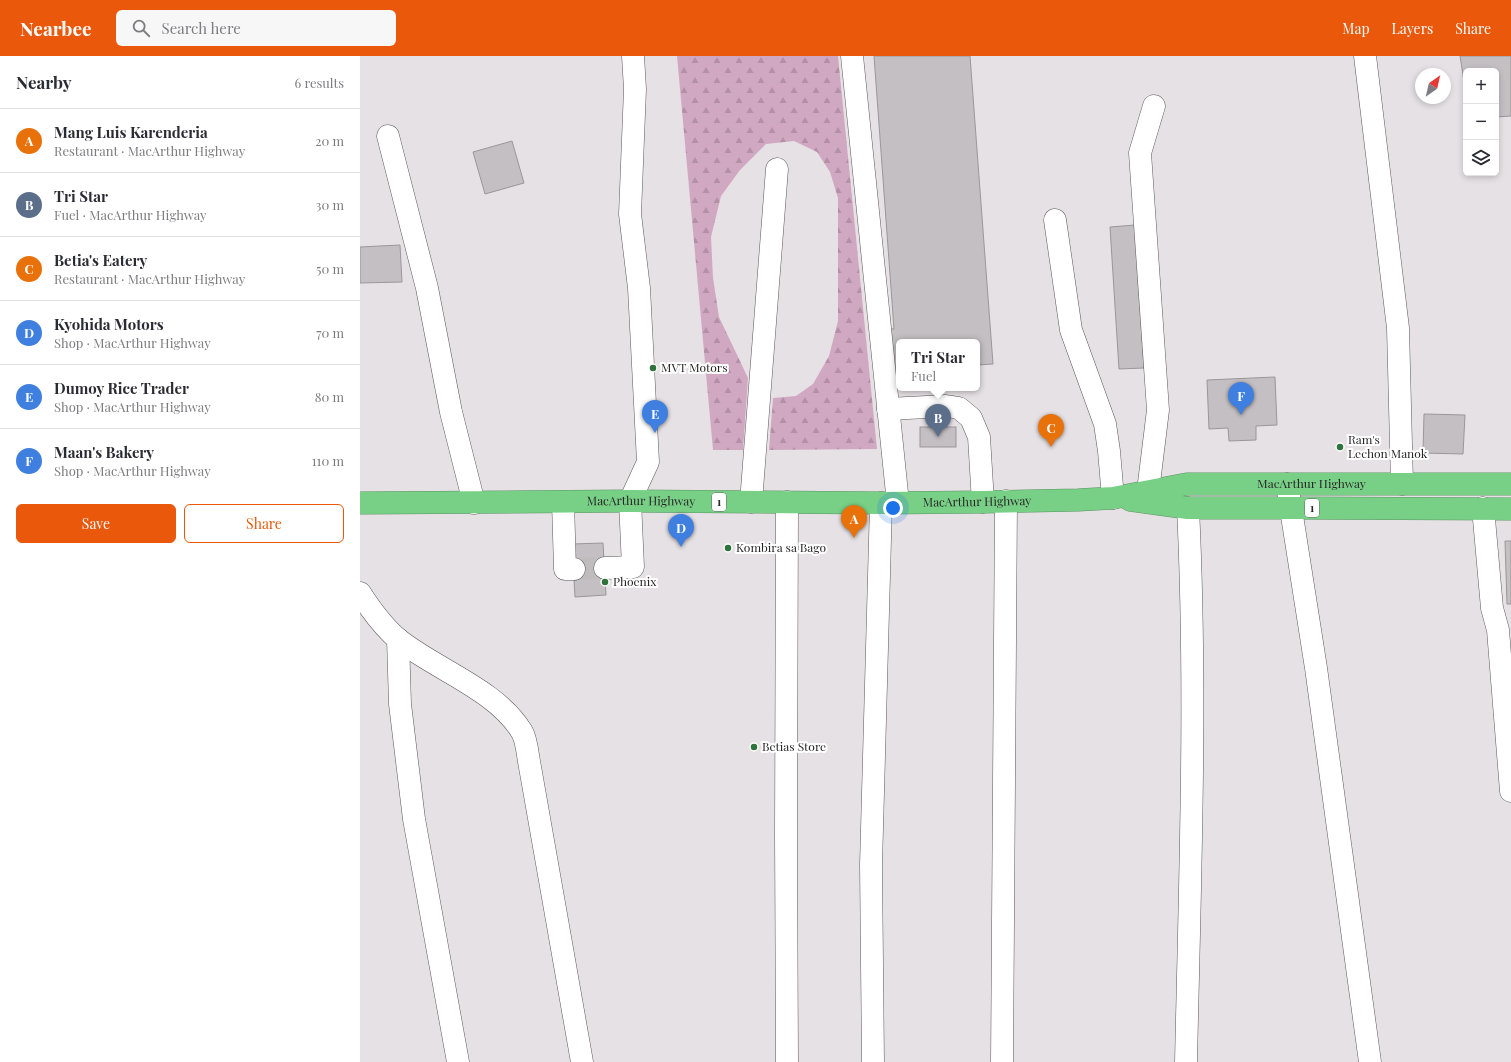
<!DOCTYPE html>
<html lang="en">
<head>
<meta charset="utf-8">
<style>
	:root { --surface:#fff; --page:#f7f7f7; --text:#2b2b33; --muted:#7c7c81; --line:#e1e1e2; --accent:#ea580c }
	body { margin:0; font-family:"Playfair Display",serif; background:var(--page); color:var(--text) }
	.controls { position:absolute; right:12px; top:12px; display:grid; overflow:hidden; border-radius:6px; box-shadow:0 2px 6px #0003 }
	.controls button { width:36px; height:36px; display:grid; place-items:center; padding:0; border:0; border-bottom:1px solid var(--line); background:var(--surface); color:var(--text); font:20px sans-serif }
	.compass { position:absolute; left:1055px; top:12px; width:36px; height:36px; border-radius:50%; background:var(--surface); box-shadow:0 2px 6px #0003; rotate:34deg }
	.you { position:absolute; left:533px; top:452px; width:14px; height:14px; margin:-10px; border:3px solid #fff; border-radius:50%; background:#1a73e8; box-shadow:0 0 0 6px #1a73e833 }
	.badge { display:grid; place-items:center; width:26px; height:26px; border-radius:50%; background:var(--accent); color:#fff; font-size:13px; font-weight:700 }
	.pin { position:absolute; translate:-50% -33px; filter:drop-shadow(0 1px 2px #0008) }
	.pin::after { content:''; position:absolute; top:21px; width:14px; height:12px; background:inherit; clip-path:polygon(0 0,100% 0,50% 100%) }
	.popup { position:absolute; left:536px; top:283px; width:84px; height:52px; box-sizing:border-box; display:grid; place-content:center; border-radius:6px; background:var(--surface); filter:drop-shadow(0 1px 3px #0005); font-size:13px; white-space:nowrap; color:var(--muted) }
	.popup b { font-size:15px; color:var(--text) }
	.popup::after { content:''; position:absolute; left:50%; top:100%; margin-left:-8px; border:8px solid transparent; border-top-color:var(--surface) }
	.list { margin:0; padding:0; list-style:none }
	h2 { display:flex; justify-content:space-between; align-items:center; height:52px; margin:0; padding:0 16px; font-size:17px }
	h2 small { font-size:13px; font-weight:400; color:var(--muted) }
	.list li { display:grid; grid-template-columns:26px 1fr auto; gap:12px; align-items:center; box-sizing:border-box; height:64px; padding:0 16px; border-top:1px solid var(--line) }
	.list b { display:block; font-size:15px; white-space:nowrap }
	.list p { margin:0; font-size:13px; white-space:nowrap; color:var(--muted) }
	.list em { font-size:13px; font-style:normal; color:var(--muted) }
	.actions { display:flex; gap:8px; padding:12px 16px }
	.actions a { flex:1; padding:9px 0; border:1px solid var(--accent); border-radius:6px; text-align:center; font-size:14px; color:var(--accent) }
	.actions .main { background:var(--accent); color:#fff }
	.icon { flex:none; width:22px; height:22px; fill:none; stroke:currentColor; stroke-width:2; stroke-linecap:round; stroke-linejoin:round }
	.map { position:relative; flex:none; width:1151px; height:1006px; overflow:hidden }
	header { display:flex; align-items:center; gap:24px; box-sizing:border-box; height:56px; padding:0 20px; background:var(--accent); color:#fff }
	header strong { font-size:19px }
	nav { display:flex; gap:22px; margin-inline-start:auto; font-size:14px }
	.search { width:280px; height:36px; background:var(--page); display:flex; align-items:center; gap:10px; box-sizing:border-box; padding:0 14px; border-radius:6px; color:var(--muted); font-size:15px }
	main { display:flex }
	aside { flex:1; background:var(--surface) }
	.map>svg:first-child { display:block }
</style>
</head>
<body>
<header>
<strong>Nearbee</strong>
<div class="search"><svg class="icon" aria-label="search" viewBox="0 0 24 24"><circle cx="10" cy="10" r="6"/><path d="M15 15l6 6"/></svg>Search here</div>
<nav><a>Map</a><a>Layers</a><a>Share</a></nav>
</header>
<main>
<aside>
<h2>Nearby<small>6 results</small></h2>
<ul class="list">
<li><span class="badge" style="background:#e8710a">A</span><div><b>Mang Luis Karenderia</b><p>Restaurant · MacArthur Highway</p></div><em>20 m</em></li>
<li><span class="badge" style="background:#5c6f8a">B</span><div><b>Tri Star</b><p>Fuel · MacArthur Highway</p></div><em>30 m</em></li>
<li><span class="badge" style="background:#e8710a">C</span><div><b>Betia's Eatery</b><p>Restaurant · MacArthur Highway</p></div><em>50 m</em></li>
<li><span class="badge" style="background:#3f7fe0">D</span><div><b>Kyohida Motors</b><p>Shop · MacArthur Highway</p></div><em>70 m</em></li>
<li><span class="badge" style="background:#3f7fe0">E</span><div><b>Dumoy Rice Trader</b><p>Shop · MacArthur Highway</p></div><em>80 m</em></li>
<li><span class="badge" style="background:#3f7fe0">F</span><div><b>Maan's Bakery</b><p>Shop · MacArthur Highway</p></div><em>110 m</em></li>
</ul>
<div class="actions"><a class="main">Save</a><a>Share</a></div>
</aside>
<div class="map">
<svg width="1151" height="1006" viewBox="0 0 1151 1006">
	<defs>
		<pattern id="forest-firs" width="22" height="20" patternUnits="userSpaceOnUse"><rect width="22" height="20" fill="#d1a8c1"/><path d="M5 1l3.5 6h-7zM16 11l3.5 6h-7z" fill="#b390a6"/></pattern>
	</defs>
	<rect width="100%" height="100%" fill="#e6e1e4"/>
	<!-- forest -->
	<polygon fill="url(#forest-firs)" points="317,0 478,0 517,393 409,394 413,342 436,340 453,328 469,300 478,265 478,142 470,116 457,96 434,85 406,88 380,114 361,140 351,181 353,222 359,261 388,322 383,394 353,394"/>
	<!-- building -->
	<g fill="#c4bfc2" stroke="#9b9699">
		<polygon points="514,0 610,0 633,308 617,309 617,286 539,286 539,315 531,315 528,273 534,273"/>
		<polygon points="1100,0 1151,0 1151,60 1136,61 1136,15 1106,15 1106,38"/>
		<polygon points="152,85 164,127 125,138 113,96"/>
		<polygon points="775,169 784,312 759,313 750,171"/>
		<polygon points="40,189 42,226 0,227 0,191"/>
		<polygon points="915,321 917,369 896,370 896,384 869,385 868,372 849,373 847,324"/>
		<polygon points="1064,358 1105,359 1103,398 1063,397"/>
		<rect x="560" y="371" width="36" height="20"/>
		<polygon points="1145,485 1151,485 1151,548 1147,548"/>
		<polygon points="243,487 246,539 215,541 212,488"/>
	</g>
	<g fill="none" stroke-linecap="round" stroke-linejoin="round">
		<!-- minor-tunnel -->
		<polyline stroke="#c0bcbe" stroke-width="22" stroke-dasharray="22 11" stroke-linecap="butt" points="214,513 245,512"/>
		<!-- minor casing -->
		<g stroke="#5c585a" stroke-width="23">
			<g id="minor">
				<polyline points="492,0 538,447"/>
				<polyline points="1005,0 1038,272 1042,428"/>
				<polyline points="28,80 67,232 91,356 114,447"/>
				<polyline points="695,164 711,274 745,368 749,395 753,442"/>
				<polyline points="528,353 586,350 599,352 611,362 619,381 623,446"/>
				<polyline points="927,428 956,612 1010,1006"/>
				<polyline points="788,435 798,354 780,97 794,50"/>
				<polyline points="203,446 205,513 214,513"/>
				<polyline points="391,446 417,113"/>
				<polyline points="1123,452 1132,552 1138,574 1151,735"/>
				<polyline points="245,512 273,511 270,445 288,406 279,232 270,158 275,33 273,0"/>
				<path d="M0,537C11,554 23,571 39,584C77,614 137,634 162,676C167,684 168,702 170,711L222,1006"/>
				<polyline points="38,583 40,648 54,763 98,1006"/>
				<polyline points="427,1006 426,778 427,446"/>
				<polyline points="513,1006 511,809 521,447"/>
				<polyline points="642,1006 646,445"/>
				<path d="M826,1006C830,822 837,636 828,452"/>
			</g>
		</g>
		<!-- highway casing -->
		<g stroke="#5c9465" stroke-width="23">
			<g id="highway">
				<polyline points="770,444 828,452 930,452 1151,453"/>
				<path id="s1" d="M0,447L270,445L521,447L623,446L718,444L753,442L827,428H1151"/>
			</g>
		</g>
		<!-- minor -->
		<use href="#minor" stroke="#fff" stroke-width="22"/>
		<!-- highway -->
		<use href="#highway" stroke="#78cf86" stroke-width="22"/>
	</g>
	<!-- markers -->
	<g fill="#2e723c" stroke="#fff" stroke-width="1.5">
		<circle cx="293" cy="312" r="4"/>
		<circle cx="980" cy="391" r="4"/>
		<circle cx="368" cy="492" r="4"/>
		<circle cx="245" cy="526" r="4"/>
		<circle cx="394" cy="691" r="4"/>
	</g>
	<g text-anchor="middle" stroke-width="4" stroke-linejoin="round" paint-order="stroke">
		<!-- shield labels -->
		<g fill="#fff" stroke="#686768" stroke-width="1">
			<rect x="352" y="437" width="14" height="18" rx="3"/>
			<rect x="945" y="443" width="14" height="18" rx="3"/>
		</g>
		<g font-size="11" font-weight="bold" fill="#282627">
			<text x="359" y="450">1</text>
			<text x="952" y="456">1</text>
		</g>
		<!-- poi labels -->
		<g font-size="12" fill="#282627" stroke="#fff" text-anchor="start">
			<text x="301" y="316">MVT Motors</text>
			<text x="988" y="388">Ram's<tspan x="988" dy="14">Lechon Manok</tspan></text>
			<text x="376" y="496">Kombira sa Bago</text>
			<text x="253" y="530">Phoenix</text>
			<text x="402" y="695">Betias Store</text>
		</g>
		<!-- street labels -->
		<g font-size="12" fill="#282627" stroke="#fff">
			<text dy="4" stroke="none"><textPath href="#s1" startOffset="953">MacArthur Highway</textPath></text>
			<text dy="4" stroke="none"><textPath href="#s1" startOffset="281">MacArthur Highway</textPath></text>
			<text dy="4" stroke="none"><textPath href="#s1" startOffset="617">MacArthur Highway</textPath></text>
		</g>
	</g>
</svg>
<div class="controls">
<button>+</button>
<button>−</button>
<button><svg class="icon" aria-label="layers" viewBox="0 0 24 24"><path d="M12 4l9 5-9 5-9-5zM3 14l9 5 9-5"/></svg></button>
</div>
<svg class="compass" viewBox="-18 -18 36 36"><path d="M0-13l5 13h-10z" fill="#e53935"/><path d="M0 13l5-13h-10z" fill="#7c7c81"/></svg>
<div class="you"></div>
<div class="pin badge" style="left:494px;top:482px;background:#e8710a">A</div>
<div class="pin badge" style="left:578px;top:381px;background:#5c6f8a">B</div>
<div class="popup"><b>Tri Star</b>Fuel</div>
<div class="pin badge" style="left:691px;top:391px;background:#e8710a">C</div>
<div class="pin badge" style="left:321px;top:491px;background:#3f7fe0">D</div>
<div class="pin badge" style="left:295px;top:377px;background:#3f7fe0">E</div>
<div class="pin badge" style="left:881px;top:359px;background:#3f7fe0">F</div>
</div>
</main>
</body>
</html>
